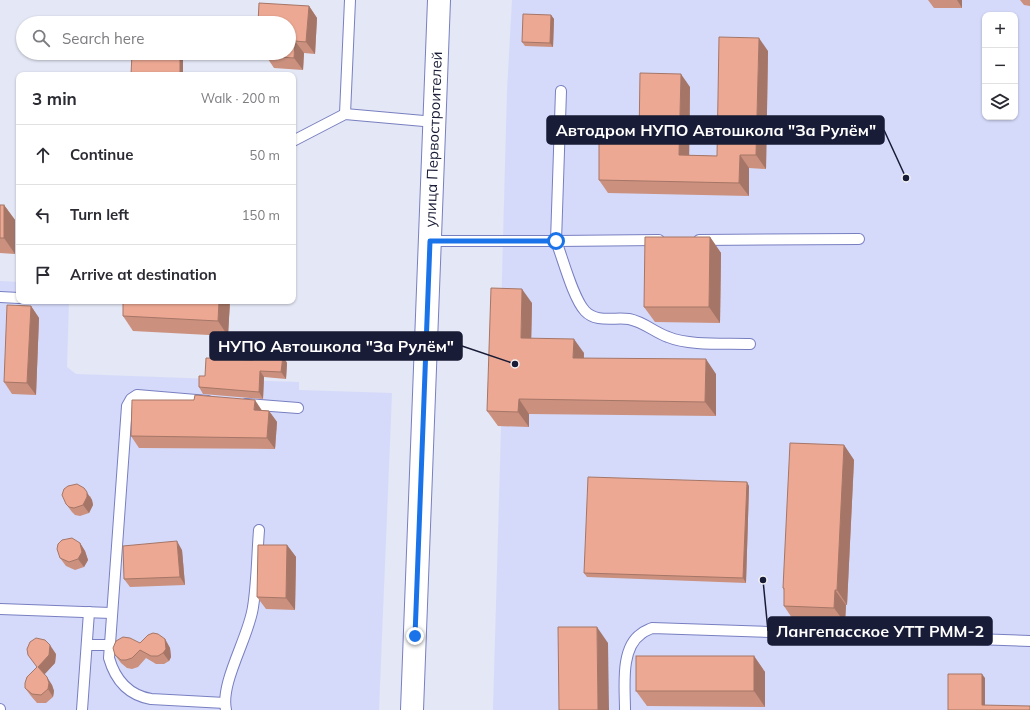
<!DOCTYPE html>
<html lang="en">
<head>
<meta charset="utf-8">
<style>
	:root { --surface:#fff; --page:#f7f7f7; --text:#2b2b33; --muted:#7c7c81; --line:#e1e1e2 }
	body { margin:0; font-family:Mulish,sans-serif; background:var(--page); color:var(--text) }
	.controls { position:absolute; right:12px; top:12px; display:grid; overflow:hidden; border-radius:8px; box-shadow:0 1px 3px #0004 }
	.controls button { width:36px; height:36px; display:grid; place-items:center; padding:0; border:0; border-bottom:1px solid var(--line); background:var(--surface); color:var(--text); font:20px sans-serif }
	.stop { position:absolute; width:12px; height:12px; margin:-9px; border:3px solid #1a73e8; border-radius:50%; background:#fff }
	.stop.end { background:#1a73e8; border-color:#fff; box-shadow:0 1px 4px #0008 }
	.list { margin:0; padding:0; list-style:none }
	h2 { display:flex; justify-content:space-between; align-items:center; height:52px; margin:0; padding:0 16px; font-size:17px }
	h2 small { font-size:13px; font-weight:400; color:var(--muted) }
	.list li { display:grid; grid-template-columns:26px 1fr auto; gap:12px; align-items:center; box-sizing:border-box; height:60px; padding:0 16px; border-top:1px solid var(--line) }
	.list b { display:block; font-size:15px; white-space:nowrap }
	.list em { font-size:13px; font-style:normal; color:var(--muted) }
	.icon { flex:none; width:22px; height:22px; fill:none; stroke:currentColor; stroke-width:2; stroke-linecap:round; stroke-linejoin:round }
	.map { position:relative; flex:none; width:1030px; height:710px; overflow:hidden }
	.search { position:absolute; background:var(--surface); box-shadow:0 1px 3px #0004; left:16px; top:16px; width:280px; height:44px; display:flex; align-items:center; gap:10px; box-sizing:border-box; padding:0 14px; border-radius:22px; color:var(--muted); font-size:15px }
	.panel { position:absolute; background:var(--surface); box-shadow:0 1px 3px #0004; left:16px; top:72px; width:280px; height:232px; border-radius:8px }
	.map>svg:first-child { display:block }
</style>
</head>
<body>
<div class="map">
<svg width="1030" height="710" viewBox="0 0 1030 710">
	<rect width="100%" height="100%" fill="#e4e7f5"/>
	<!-- built -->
	<g fill="#d5dafa" fill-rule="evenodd">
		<path d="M512,0H1030V710H493L501,428V426H498L507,91ZM985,15H1015V117H985Z"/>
		<polygon points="0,281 19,282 19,301 69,301 67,367 76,374 299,382 299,390 392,393 379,710 0,710"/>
	</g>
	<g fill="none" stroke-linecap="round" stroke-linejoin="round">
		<!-- service casing -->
		<g stroke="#787fc1" stroke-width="12">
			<g id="service">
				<polyline points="561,91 556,241 659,240"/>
				<polyline points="345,114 350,0"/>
				<polyline points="293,141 345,114 435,122"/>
				<polyline points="699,240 859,239"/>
				<path d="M430,241H556C563,259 573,298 585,311C596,323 615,317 629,319C644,322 654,332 668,337C690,346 726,343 750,344"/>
				<polyline points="0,297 19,298"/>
				<path d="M208,401L137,395L131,399L127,406L109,658C115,679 128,695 151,699L225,703"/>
				<polyline points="246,404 298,408"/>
				<polyline points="0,609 111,613"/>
				<polyline points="87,645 110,645"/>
				<polyline points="0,709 0,710"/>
				<polyline points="82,710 89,612"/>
				<path d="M226,710C220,682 249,637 253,607C257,582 257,555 259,530"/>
				<path d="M625,710C625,688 620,648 641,634C644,631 648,630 652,628L1030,641"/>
			</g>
		</g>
		<!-- tertiary casing -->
		<g stroke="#787fc1" stroke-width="24">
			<g id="tertiary">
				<path id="s1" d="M412,710L439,0"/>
			</g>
		</g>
		<!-- service -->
		<use href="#service" stroke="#fff" stroke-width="10"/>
		<!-- tertiary -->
		<use href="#tertiary" stroke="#fff" stroke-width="22"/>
	</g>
	<!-- wall -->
	<g fill="#cb907e">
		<polygon points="928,0 962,0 962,8 934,8"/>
		<polygon points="1020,0 1030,0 1030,6 1024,5"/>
		<polygon points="309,6 317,18 315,54 304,53 303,70 274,68 266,56"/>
		<polygon points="551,15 554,19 553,47 525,46 522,42"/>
		<polygon points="768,51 766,169 749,168 749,196 608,193 599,180 639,139 690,87 689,155 717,156"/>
		<polygon points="0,205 4,205 15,220 15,254 0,253"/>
		<polygon points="710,237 721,253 720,323 655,322 644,307"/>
		<polygon points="123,301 230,301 228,336 133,331 123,316"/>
		<polygon points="532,303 531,339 584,353 584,358 716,374 716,416 529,414 529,427 498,426 487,411"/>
		<polygon points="31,306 39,318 36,395 12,394 4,382"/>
		<polygon points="283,356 287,363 286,379 264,377 263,399 203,394 199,387 205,376 253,360"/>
		<polygon points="262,410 269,411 277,422 275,449 139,448 131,436"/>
		<polygon points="844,445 854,460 847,605 846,605 845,623 794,621 784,606 784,590 783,588"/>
		<polygon points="749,486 746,583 587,577 584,573"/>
		<polygon points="90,496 92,500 93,505 89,513 80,516 75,515 72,512 66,504"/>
		<polygon points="80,543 85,551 88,560 84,567 75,570 66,566 60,558"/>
		<polygon points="287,545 296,557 295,610 266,609 257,597"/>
		<polygon points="182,550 185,585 130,587 124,579"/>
		<polygon points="165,639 170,648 171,657 169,661 164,664 156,664 146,658 138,667 132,669 127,668 121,663 115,655 140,643"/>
		<polygon points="56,654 55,663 44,674 52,685 54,691 53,697 46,703 37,703 31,696 25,688 37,667"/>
		<polygon points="754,656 765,672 765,707 647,706 636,691"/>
	</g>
	<!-- shaded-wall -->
	<g fill="#a57667">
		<polygon points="957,0 962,0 962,8"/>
		<polygon points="309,6 317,18 315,54 306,42"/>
		<polygon points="551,15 554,19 553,47 550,43"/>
		<polygon points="759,38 768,51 766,169 756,155"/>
		<polygon points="295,41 304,53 303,70 294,58"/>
		<polygon points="180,53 182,53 183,55 183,75 180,75"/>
		<polygon points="681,74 690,87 689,169 679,155"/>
		<polygon points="740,155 749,168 749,196 739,183"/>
		<polygon points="4,205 15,220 15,254 4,238"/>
		<polygon points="710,237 721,253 720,323 709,307"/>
		<polygon points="522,289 532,303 531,353 521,338"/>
		<polygon points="219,301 230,301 228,336 218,321"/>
		<polygon points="31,306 39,318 36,395 27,383"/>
		<polygon points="574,339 584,353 583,372 573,358"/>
		<polygon points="283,356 287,363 286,379 281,372"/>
		<polygon points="706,359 716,374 716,416 705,402"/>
		<polygon points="260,371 264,377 263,399 259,392"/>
		<polygon points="519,399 529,414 529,427 518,412"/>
		<polygon points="255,400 263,412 254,410"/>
		<polygon points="269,411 277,422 275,449 267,438"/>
		<polygon points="844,445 854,460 847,605 837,590"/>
		<polygon points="747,482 749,486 746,583 743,578"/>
		<polygon points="84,488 92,500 93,505 89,513 83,505"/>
		<polygon points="177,541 182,550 185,585 180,577"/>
		<polygon points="80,543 85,551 88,560 84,567 78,559"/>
		<polygon points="287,545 296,557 295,610 286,598"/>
		<polygon points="835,590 846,605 845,623 834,608"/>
		<polygon points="597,627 608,643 609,710 598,710"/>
		<polygon points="165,639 170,648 171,657 169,661 163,653"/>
		<polygon points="50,645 56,654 55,663 44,675 38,667"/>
		<polygon points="754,656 765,672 765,707 754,691"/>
		<polygon points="982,674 985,678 985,710 982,705"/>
		<polygon points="47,677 52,685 54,691 53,697 48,689"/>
	</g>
	<!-- building -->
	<g fill="#eca893" stroke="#a57667">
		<polygon points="259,3 309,6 306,42 295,41 294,58 266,56 266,53 289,53 289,23 258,23"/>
		<polygon points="523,14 551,15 550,43 522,42"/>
		<polygon points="719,37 759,38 756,155 740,155 739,183 599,180 599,138 639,139 640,73 681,74 679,155 717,156"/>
		<polygon points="132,53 180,53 180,75 131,75"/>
		<rect x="0" y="205" width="4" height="33"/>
		<polygon points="645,237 710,237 709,307 644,307"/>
		<polygon points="491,288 522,289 521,338 574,339 573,358 706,359 705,402 519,399 518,412 487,411"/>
		<polygon points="123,301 219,301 218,321 123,316"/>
		<polygon points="7,305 31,306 27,383 4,382"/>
		<polygon points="253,354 283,356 281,372 260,371 259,392 199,387 199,376 205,376 206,358 253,360"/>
		<polygon points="195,395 255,400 254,410 269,411 267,438 131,436 132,400 194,400"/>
		<polygon points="790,443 844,445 837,590 835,590 834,608 784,606 784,588 783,588"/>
		<polygon points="588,477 747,482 743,578 584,573"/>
		<polygon points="77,484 84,488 87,492 87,497 83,505 74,508 69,507 66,504 62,495 64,489 68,486"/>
		<polygon points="72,538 80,543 82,552 78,559 69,562 60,558 57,549 58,544 62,540"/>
		<polygon points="177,541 180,577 124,579 123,546"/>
		<polygon points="258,545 287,545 286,598 257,597"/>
		<polygon points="558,627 597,627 598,710 559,710"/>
		<polygon points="153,633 158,634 165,639 166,649 163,653 158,656 151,656 140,650 132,658 126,660 121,660 115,655 113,648 116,641 123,637 130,638 140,643 148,635"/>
		<polygon points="36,638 45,640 50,645 49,655 38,667 47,677 49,683 48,689 41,695 32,694 25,688 25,683 27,677 37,667 28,655 27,649 30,642"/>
		<rect x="636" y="656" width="118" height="35"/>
		<polygon points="948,674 982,674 982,705 1030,706 1030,710 948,710"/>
	</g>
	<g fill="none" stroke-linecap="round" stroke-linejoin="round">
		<!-- route -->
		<polyline stroke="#1a73e8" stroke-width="5" points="415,636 430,241 556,241"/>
	</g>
	<g text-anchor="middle" stroke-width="3" stroke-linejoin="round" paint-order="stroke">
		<!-- street labels -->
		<g font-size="15" fill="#191c36" stroke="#f5f5f5">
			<text dy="5" stroke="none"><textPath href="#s1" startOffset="571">улица Первостроителей</textPath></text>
		</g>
	</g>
	<!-- callouts -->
	<path fill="none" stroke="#191c36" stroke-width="1.5" d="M906 178L884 130M515 364L462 346M763 580L768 631"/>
	<g fill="#191c36" stroke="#f5f5f5" stroke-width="1.5">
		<circle cx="906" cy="178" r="4"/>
		<circle cx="515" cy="364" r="4"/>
		<circle cx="763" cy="580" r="4"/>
	</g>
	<g fill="#191c36" stroke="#191c36" stroke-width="1.5">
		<rect x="547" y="116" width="337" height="28" rx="4"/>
		<rect x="210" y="332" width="252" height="28" rx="4"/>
		<rect x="768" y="617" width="224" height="28" rx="4"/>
	</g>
	<g font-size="16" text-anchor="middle" font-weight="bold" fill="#fff">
		<text x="716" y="136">Автодром НУПО Автошкола "За Рулём"</text>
		<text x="336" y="352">НУПО Автошкола "За Рулём"</text>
		<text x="880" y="637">Лангепасское УТТ РММ-2</text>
	</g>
</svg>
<div class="controls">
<button>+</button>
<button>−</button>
<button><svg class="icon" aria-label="layers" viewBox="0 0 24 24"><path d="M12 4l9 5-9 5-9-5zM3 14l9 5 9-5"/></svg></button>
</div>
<div class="stop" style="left:556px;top:241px"></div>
<div class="stop end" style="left:415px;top:636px"></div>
<div class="search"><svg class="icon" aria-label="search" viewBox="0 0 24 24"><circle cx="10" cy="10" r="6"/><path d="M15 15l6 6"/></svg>Search here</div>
<section class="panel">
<h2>3 min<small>Walk · 200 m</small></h2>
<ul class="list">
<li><svg class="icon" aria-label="ahead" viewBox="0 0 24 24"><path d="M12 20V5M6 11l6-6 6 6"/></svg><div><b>Continue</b></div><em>50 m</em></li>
<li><svg class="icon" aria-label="left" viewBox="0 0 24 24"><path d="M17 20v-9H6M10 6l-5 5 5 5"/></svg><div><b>Turn left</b></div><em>150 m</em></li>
<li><svg class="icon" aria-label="arrive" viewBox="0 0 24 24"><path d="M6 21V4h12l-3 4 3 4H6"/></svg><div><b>Arrive at destination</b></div></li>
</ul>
</section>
</div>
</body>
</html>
